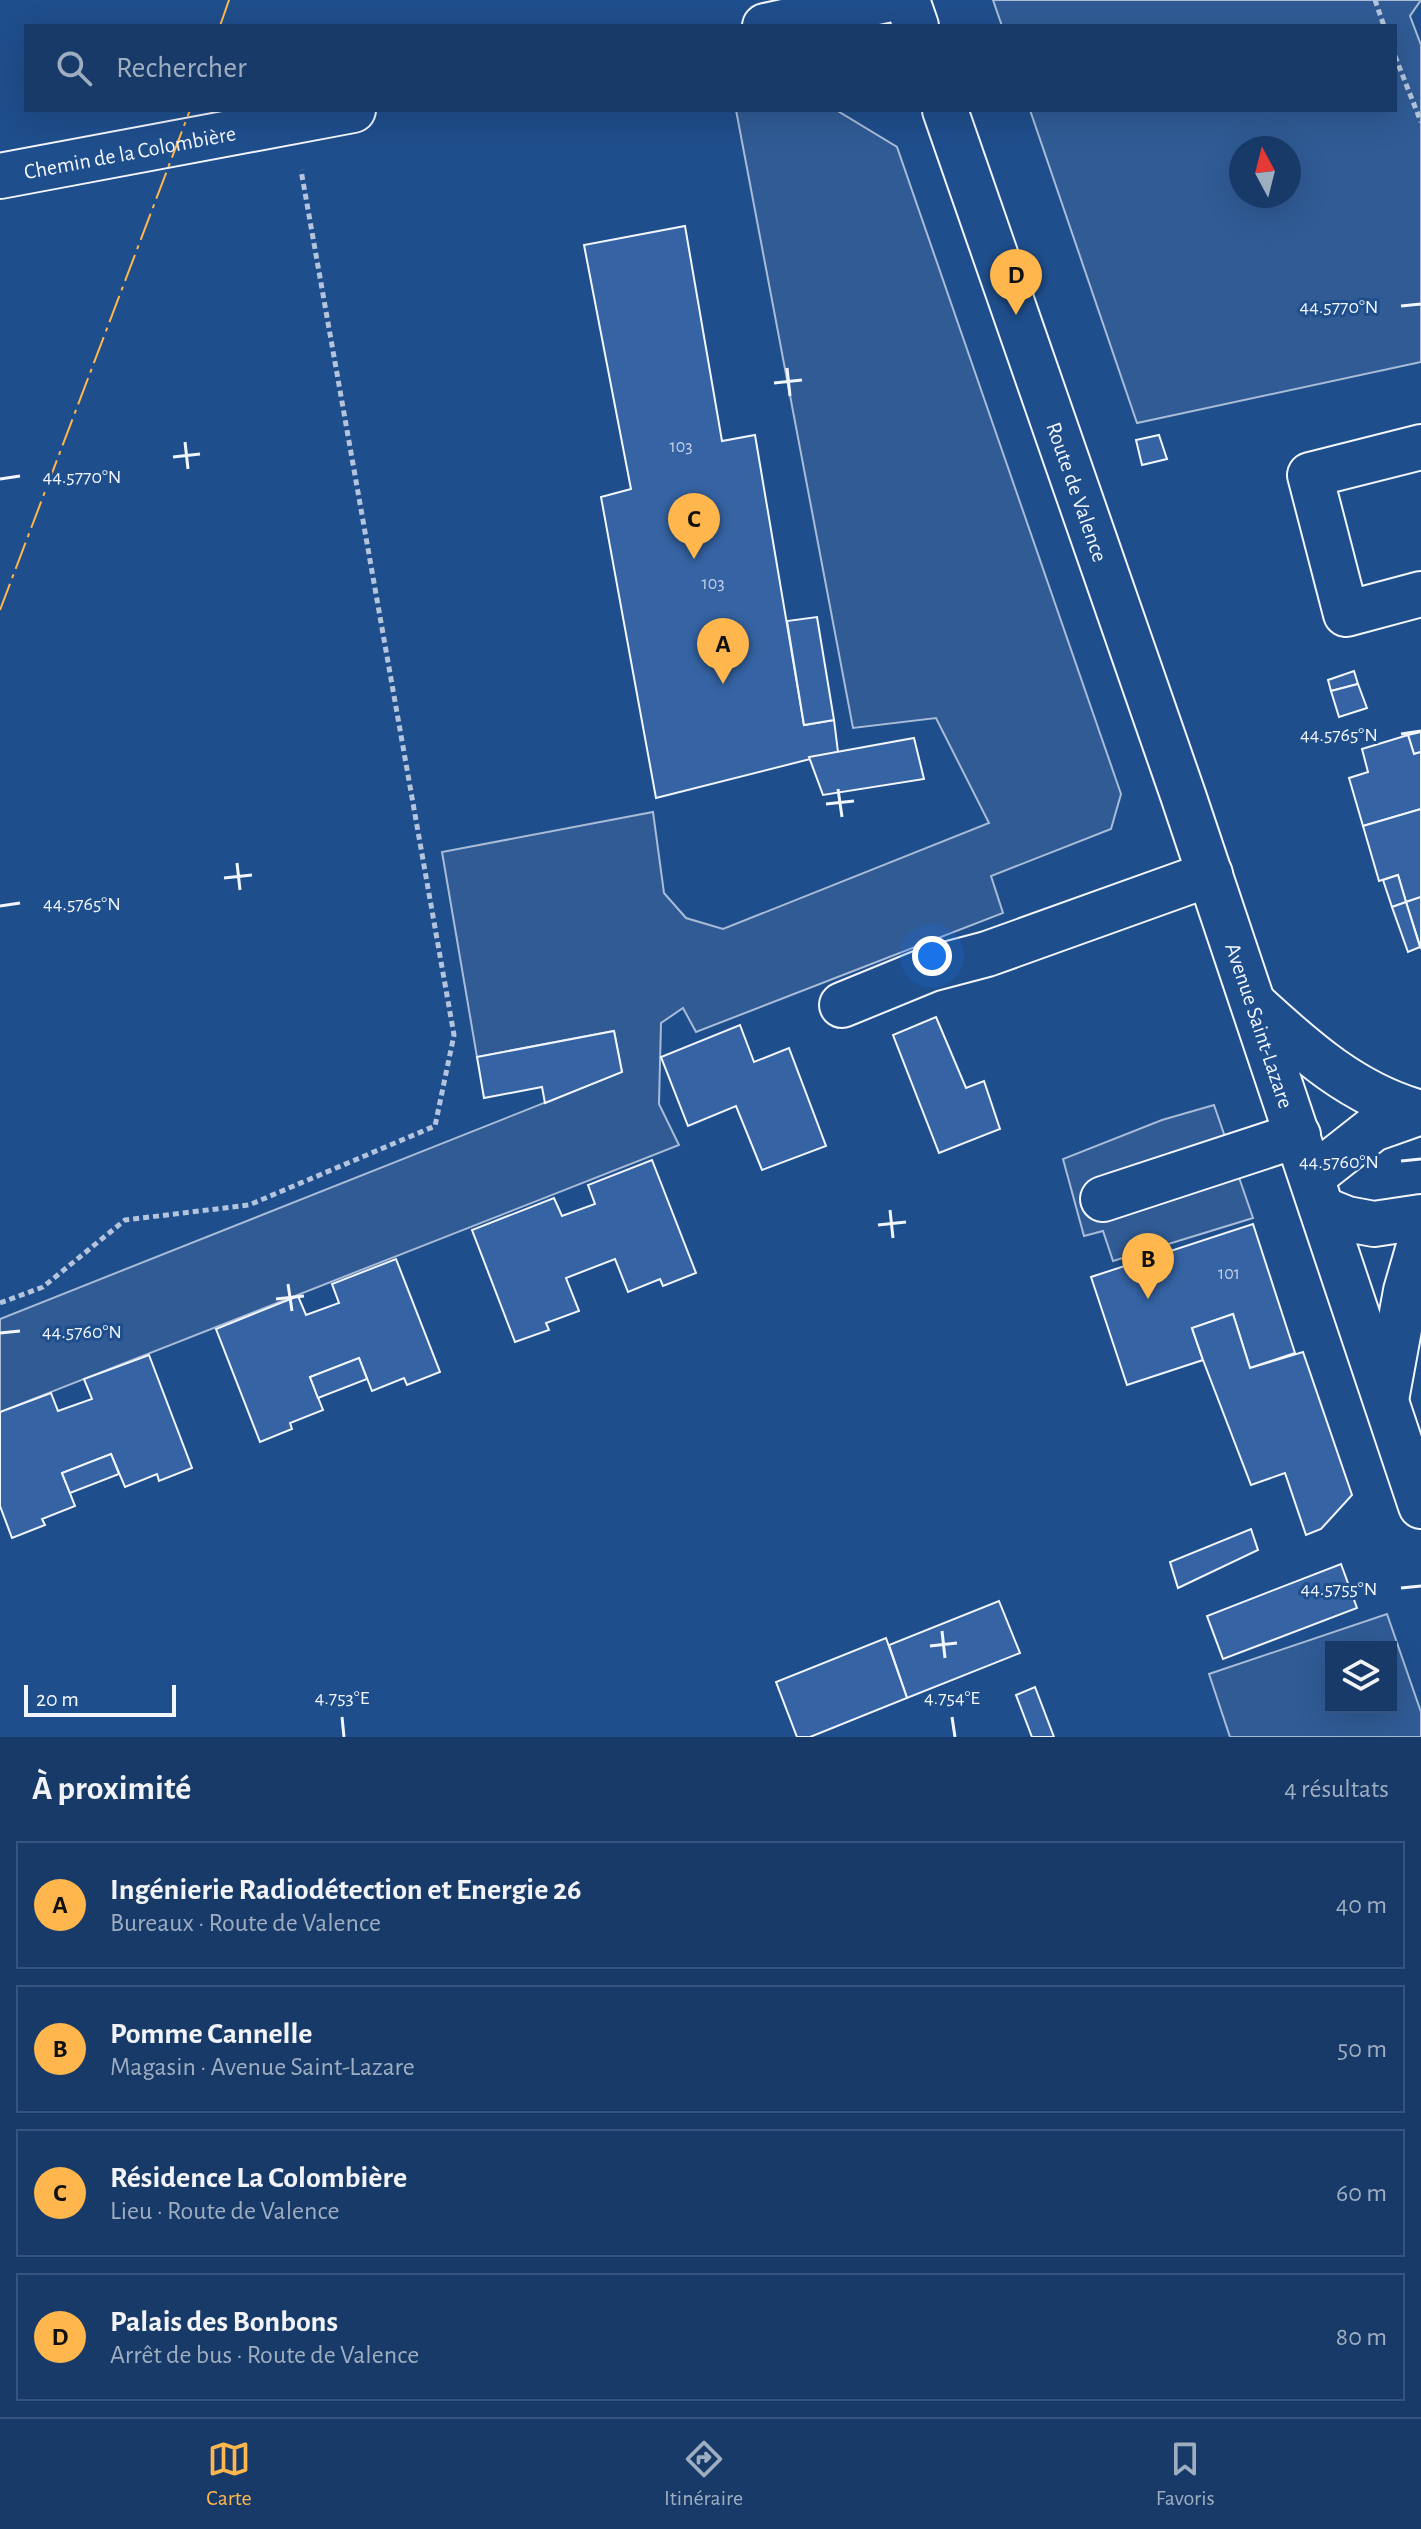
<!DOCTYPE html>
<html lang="fr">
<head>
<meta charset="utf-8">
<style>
	:root { --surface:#173a69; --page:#20416f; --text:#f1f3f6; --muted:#9eadc0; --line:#36547d; --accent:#ffb74d }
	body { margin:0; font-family:"Alegreya Sans",sans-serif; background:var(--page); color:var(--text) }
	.controls { position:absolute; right:24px; bottom:24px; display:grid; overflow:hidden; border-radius:0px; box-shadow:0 8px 32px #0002 }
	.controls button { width:72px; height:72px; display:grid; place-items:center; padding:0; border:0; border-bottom:2px solid var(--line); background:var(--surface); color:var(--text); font:40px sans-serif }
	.compass { position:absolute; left:1229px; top:136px; width:72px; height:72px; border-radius:50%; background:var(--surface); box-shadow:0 8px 32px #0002; rotate:353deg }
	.scale { position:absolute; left:24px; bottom:20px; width:152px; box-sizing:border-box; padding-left:8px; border:4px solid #f2f6ff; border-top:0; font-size:22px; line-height:28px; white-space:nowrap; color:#f2f6ff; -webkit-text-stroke:6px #1f4e8c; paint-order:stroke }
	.you { position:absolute; left:932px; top:956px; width:28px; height:28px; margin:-20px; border:6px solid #fff; border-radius:50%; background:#1a73e8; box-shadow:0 0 0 12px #1a73e833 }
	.badge { display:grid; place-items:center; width:52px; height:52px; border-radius:50%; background:var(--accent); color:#111; font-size:26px; font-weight:700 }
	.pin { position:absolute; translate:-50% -66px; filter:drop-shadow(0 2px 4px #0008) }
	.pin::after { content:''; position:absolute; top:42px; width:28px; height:24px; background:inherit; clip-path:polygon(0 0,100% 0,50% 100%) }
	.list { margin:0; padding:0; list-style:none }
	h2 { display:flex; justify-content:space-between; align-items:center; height:104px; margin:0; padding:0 32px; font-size:34px }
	h2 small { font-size:26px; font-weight:400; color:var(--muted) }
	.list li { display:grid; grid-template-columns:52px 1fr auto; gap:24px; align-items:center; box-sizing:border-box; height:128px; margin:0 16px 16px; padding:0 16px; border:2px solid var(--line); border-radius:0px }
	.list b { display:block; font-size:30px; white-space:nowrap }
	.list p { margin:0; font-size:26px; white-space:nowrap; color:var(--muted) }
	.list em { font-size:26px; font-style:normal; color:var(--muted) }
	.icon { flex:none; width:44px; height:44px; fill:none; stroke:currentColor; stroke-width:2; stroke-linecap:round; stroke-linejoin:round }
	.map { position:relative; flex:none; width:1421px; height:1737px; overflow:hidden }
	.search { position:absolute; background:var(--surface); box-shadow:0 8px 32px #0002; left:24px; right:24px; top:24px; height:88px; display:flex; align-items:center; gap:20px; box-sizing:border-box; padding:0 28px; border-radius:0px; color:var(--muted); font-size:30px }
	.sheet { height:680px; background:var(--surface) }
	nav { display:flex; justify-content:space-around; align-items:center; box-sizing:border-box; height:112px; border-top:2px solid var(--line); background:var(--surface); font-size:22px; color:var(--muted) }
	nav a { display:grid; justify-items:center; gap:4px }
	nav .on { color:var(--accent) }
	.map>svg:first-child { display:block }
</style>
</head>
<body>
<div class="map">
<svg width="1421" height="1737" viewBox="0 0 1421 1737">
	<rect width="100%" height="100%" fill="#1f4e8c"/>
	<!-- built -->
	<g fill="#305b95" stroke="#a8bbd7" stroke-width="2" fill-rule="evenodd">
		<path d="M993,0H1421L1410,16L1421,45V362L1137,423L1030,110H1395V26H1002ZM1289,148V196H1241V148Z"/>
		<polygon points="736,110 836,110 897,147 1121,794 1111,829 991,876 1003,913 696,1032 683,1008 661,1023 659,1104 679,1145 0,1412 0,1319 622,1072 614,1031 477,1057 442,852 653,812 664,893 686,918 723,929 989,823 936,718 853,728"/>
		<polygon points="1214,1105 1253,1218 1113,1261 1103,1231 1084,1236 1063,1159 1162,1120"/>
		<path d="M1387,1614L1421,1712V1737H1230L1209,1674ZM1391,1647V1707H1331V1647Z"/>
	</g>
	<!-- building -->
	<g fill="#3563a3" stroke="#f2f6ff" stroke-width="2">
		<polygon points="685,226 722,441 755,435 804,725 834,720 838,752 656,798 601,497 631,489 584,245"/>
		<polygon points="1159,435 1167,459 1142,465 1136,440"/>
		<polygon points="817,617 834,720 804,725 787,621"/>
		<polygon points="1354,671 1358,684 1331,691 1328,680"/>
		<polygon points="1358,684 1367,708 1339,717 1331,691"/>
		<polygon points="1421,732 1421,752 1414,754 1408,735"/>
		<polygon points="1408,735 1414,754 1421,752 1421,809 1363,826 1349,778 1368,772 1362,749"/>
		<polygon points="914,738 924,779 823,795 809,757"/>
		<polygon points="1421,809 1421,897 1406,902 1398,875 1379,881 1363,826"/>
		<polygon points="1398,875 1406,902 1392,907 1383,880"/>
		<polygon points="1421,897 1421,949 1406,902"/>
		<polygon points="1406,902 1420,947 1408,952 1392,907"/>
		<polygon points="936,1017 966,1088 984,1081 1000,1129 939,1153 893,1035"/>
		<polygon points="740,1025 754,1062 789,1048 826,1146 762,1170 736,1106 688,1126 661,1057"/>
		<polygon points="614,1031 622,1072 545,1103 542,1087 484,1098 477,1057"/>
		<polygon points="652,1160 696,1273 663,1286 660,1279 628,1292 615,1259 566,1278 579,1311 546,1323 549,1330 515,1342 472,1230 554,1198 562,1216 595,1204 588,1185"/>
		<polygon points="1253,1224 1295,1353 1250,1368 1233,1314 1192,1328 1203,1360 1127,1385 1091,1277"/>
		<polygon points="396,1259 440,1372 407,1385 404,1378 372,1391 359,1358 310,1377 323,1410 290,1423 292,1429 260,1442 216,1329 298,1296 306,1315 339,1303 332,1284"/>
		<polygon points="1233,1314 1250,1368 1303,1352 1352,1495 1321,1529 1306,1535 1285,1473 1251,1485 1203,1360 1192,1328"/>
		<polygon points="149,1355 192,1468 159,1481 157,1474 125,1487 111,1454 62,1473 75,1506 42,1519 45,1525 12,1538 0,1506 0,1412 51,1393 58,1411 92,1399 84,1379"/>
		<polygon points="359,1358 367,1379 318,1398 310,1377"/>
		<polygon points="111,1454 119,1474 70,1493 62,1473"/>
		<polygon points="1251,1529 1258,1550 1178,1588 1170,1562"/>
		<polygon points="1341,1564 1357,1608 1223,1659 1207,1616"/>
		<polygon points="999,1601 1020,1653 907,1698 889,1645"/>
		<polygon points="886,1638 907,1698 810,1737 797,1737 776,1682"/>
		<polygon points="1035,1687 1054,1737 1032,1737 1016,1695"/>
	</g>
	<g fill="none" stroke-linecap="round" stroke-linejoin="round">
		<!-- minor casing -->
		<g stroke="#f2f6ff" stroke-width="48">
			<g id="minor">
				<polyline points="765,26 886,0"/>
				<path id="s1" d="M0,176L353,110"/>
				<polyline points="1421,447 1310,475 1346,614 1421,594"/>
				<path d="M1254,1004C1304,1050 1354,1095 1421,1113"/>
				<polyline points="842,1005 930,969 987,954 1210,874"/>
				<polyline points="1312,1177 1373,1129 1418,1113"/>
				<polyline points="1103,1199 1298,1135"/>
				<polyline points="1322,1209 1347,1219 1374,1224 1421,1217"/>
				<polyline points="1386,1400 1406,1291 1421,1239"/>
			</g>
		</g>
		<!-- major casing -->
		<g stroke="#f2f6ff" stroke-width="48">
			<g id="major">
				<polyline points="907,0 916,26"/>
				<path id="s2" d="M945,110L1183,795L1421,1506"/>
			</g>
		</g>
		<!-- path -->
		<g stroke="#b3c4dc" stroke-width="5" stroke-dasharray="6 4" stroke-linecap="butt">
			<polyline points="1375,0 1384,26"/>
			<polyline points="1395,56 1421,122"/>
			<polyline points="0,1303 43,1287 125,1220 249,1205 435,1126 454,1035 301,170"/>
		</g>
		<!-- minor -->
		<use href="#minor" stroke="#1f4e8c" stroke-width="44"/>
		<!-- major -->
		<use href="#major" stroke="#1f4e8c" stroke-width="44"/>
		<!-- power -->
		<g stroke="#ffb74d" stroke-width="2" stroke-dasharray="28 6 4 6" stroke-linecap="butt">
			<polyline points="220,26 229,0"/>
			<polyline points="0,610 190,110"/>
		</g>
	</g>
	<!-- ticks -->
	<path fill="none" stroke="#f2f6ff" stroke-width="3" d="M1401,306L1421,304M787,368L790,396M774,383L802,380M185,442L188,469M173,457L200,454M0,479L20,476M1401,734L1421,731M838,789L842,817M826,804L854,801M237,863L240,890M224,878L252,875M0,906L20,903M1401,1161L1421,1159M890,1210L893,1238M878,1225L906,1222M288,1284L292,1311M276,1299L304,1296M0,1333L20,1331M1401,1588L1421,1586M942,1631L945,1658M930,1646L957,1643M342,1717L344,1737M952,1717L955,1737"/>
	<g text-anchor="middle" stroke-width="6" stroke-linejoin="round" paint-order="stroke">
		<!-- number labels -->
		<g font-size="18" fill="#c3d1e8">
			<text x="681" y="452">103</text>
			<text x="713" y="589">103</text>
			<text x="1229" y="1279">101</text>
		</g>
		<!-- street labels -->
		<g font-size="22" fill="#f2f6ff" stroke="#1f4e8c">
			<text dy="8" stroke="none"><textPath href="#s1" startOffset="132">Chemin de la Colombière</textPath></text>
			<text dy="8" stroke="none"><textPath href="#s2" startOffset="404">Route de Valence</textPath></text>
			<text dy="8" stroke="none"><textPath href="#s2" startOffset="968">Avenue Saint-Lazare</textPath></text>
		</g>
	</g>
	<g font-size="20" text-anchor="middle" fill="#f2f6ff" stroke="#1f4e8c" stroke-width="6" stroke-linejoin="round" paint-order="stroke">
		<text x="1339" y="313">44.5770°N</text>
		<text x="82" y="483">44.5770°N</text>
		<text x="1339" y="741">44.5765°N</text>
		<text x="82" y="910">44.5765°N</text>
		<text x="1339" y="1168">44.5760°N</text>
		<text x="82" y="1338">44.5760°N</text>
		<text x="1339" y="1595">44.5755°N</text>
		<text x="342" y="1704">4.753°E</text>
		<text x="952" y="1704">4.754°E</text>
	</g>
</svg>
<div class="controls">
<button><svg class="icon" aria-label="layers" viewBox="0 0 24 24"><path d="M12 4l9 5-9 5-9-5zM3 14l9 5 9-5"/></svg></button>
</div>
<svg class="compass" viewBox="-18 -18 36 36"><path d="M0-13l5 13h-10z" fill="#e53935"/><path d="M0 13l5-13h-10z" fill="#9eadc0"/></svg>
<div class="scale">20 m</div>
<div class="you"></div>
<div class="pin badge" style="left:723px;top:684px">A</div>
<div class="pin badge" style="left:1148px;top:1299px">B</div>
<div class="pin badge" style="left:694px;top:559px">C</div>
<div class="pin badge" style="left:1016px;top:315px">D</div>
<div class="search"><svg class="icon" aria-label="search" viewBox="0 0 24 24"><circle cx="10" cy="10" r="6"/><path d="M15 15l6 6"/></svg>Rechercher</div>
</div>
<section class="sheet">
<h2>À proximité<small>4 résultats</small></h2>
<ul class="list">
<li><span class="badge">A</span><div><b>Ingénierie Radiodétection et Energie 26</b><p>Bureaux · Route de Valence</p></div><em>40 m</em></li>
<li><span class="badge">B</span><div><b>Pomme Cannelle</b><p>Magasin · Avenue Saint-Lazare</p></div><em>50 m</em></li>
<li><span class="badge">C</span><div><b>Résidence La Colombière</b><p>Lieu · Route de Valence</p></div><em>60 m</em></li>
<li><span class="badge">D</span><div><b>Palais des Bonbons</b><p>Arrêt de bus · Route de Valence</p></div><em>80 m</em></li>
</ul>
</section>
<nav>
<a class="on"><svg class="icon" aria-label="map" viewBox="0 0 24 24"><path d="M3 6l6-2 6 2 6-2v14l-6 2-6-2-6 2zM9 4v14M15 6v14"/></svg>Carte</a>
<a><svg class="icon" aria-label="directions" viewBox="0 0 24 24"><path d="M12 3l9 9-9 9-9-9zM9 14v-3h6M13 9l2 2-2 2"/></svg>Itinéraire</a>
<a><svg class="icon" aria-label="saved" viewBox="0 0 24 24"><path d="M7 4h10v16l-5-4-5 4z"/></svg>Favoris</a>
</nav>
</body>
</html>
